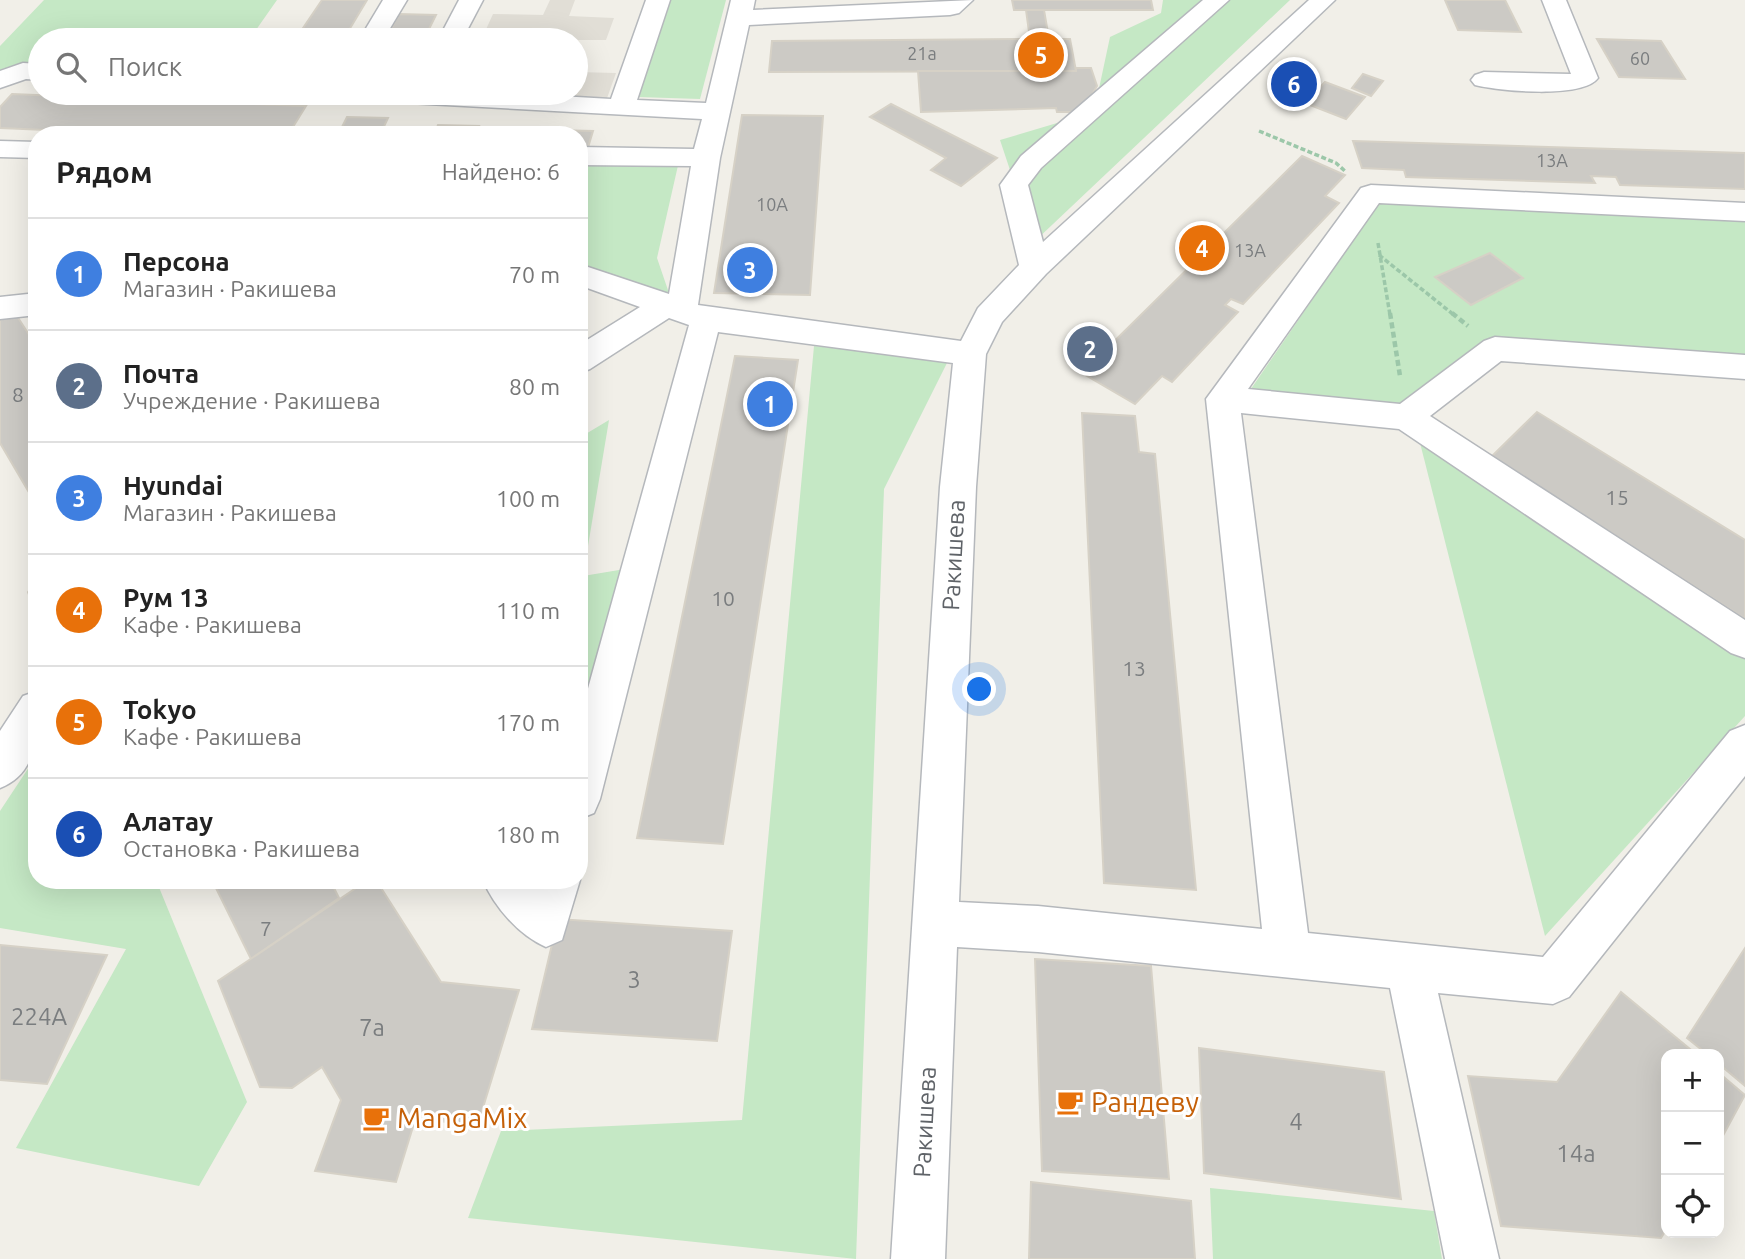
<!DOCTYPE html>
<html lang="ru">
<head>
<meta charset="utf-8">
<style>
	:root { --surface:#fff; --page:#f2f2f2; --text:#222; --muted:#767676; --line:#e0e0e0; --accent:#b45309 }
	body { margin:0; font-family:Ubuntu,sans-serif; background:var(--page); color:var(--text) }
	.controls { position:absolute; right:21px; bottom:21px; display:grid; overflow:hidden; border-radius:14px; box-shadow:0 7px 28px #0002 }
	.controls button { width:63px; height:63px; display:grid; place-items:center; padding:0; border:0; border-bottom:2px solid var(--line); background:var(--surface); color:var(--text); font:35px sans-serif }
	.you { position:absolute; left:980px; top:690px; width:24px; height:24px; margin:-18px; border:5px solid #fff; border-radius:50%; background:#1a73e8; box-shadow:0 0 0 10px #1a73e833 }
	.badge { display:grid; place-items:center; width:46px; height:46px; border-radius:50%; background:var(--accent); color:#fff; font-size:23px; font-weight:700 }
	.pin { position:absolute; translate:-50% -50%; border:4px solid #fff; box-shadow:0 2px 7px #0006 }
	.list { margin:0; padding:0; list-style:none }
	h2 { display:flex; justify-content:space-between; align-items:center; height:91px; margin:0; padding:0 28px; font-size:30px }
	h2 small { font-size:23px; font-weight:400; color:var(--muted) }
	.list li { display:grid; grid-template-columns:46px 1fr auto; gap:21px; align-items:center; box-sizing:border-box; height:112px; padding:0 28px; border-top:2px solid var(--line) }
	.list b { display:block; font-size:26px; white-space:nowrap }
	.list p { margin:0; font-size:23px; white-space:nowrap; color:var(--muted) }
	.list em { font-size:23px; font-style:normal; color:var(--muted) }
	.icon { flex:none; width:38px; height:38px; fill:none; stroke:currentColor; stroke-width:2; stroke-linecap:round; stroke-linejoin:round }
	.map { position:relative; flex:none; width:1745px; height:1259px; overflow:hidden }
	.search { position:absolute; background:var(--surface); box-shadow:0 7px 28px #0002; left:28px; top:28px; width:560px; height:77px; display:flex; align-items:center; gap:18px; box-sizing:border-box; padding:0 24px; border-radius:38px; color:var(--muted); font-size:26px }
	.panel { position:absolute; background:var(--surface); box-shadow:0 7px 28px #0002; left:28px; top:126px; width:560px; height:763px; border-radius:28px }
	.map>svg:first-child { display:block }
</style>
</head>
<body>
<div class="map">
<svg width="1745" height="1259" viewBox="0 0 1745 1259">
	<rect width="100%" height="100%" fill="#f1efe8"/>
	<!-- education -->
	<g fill="#e1ded6">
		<polygon points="550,0 575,0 569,16 614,18 606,40 532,40 483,36 493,14 543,15"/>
		<polygon points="576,72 616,73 606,101 446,94 576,93"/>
	</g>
	<!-- green -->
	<g fill="#c5e8c5">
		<polygon points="44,0 277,0 249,40 40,40 40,64 31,64 0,74 0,46"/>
		<polygon points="668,0 726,0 700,99 638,97"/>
		<polygon points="1163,0 1290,0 1034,242 1000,140 1094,112 1110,37 1161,13"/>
		<polygon points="579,161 679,161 657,258 670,296 579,263"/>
		<polygon points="1380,201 1745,218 1745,357 1493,338 1388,414 1242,402"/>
		<polygon points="814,346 948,361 884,489 856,1259 468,1218 501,1131 742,1120"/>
		<polygon points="609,420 583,576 631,568 594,691 579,702 579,438"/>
		<polygon points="1417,431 1745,654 1745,716 1545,936"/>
		<polygon points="37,755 37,880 156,880 247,1102 199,1186 16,1148 126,949 0,928 0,811"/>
		<polygon points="1210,1188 1434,1211 1442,1259 1213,1259"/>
	</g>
	<!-- building -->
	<g fill="#cccac5" stroke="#d6d1c6" stroke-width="2">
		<polygon points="322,0 367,0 343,40 295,40"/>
		<polygon points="1012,0 1151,0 1153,10 1014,10"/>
		<polygon points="1445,0 1505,0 1521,32 1458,30"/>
		<polygon points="1026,10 1044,10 1049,39 1070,39 1076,71 769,72 772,41 1030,39"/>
		<polygon points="399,14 436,15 427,33 389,33"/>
		<polygon points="1597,39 1661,41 1685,79 1619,77"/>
		<polygon points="1076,68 1091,68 1097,86 1082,112 1057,112 1056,108 921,112 918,71 1076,71"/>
		<polygon points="1363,74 1383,81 1371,96 1352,88"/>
		<polygon points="1325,82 1365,97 1346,119 1305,103"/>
		<polygon points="12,94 306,106 288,135 161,135 0,128 0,107"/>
		<polygon points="891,104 997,158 961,186 931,170 946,158 870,117"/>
		<polygon points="742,115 823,116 810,295 714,293"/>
		<polygon points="347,117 388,118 380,135 338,135"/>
		<polygon points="438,125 479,126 475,135 434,135"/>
		<polygon points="551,130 593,131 586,154 579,154 579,135 550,135"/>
		<polygon points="1353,141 1745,153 1745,189 1620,185 1616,177 1591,176 1595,183 1406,177 1404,170 1362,168"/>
		<polygon points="1302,156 1345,175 1325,196 1339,203 1243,304 1231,299 1225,305 1238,312 1172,382 1162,376 1135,404 1082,373"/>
		<polygon points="1490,253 1523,278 1471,305 1435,277"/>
		<polygon points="15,313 37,347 37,506 0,443 0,320"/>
		<polygon points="735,356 798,360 723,844 637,838"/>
		<polygon points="1537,412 1745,540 1745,619 1492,456"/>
		<polygon points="1082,413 1135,416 1139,452 1155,454 1196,890 1104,883"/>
		<polygon points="37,579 37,614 28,592"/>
		<polygon points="212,880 330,880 339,898 251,959"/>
		<polygon points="368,880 376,880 441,982 519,990 477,1127 416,1117 396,1182 315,1171 341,1100 322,1067 292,1088 260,1087 218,981"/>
		<polygon points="558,919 732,931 717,1041 532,1029"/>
		<polygon points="0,945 107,955 47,1084 0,1080"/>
		<polygon points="1745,948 1745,1086 1719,1064 1719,1054 1707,1054 1687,1038"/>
		<polygon points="1035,959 1151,966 1169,1179 1042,1171"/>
		<polygon points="1621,992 1696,1054 1666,1054 1666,1230 1661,1238 1501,1226 1468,1076 1557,1082"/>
		<polygon points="1199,1048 1384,1072 1401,1199 1204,1173"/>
		<polygon points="1719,1073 1745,1095 1719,1143"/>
		<polygon points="1031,1182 1191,1201 1195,1259 1029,1259"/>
	</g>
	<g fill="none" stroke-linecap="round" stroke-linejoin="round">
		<!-- minor casing -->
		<g stroke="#b5b8bc" stroke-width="3">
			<g id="minor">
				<polygon points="383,0 407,0 383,40 359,40"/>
				<polygon points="459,0 483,0 462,40 438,40"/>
				<polygon points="646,0 670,0 637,100 706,103 731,0 755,0 753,10 973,0 959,13 950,15 749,25 720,158 698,305 961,341 978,308 1019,265 1000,185 1021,156 1203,0 1229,0 1041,168 1028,185 1043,242 1309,0 1335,0 1046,274 1002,322 986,354 976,487 959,902 1038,906 1262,929 1206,399 1361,188 1371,185 1745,203 1745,221 1379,203 1248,389 1400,404 1484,341 1495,337 1745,355 1745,379 1501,361 1430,416 1745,620 1745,658 1731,653 1399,429 1241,413 1308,933 1543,957 1730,731 1745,725 1745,776 1569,997 1553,1004 1438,993 1499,1259 1445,1259 1390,988 1038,952 957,947 945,1259 891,1259 940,487 953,363 718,332 600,799 594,813 579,819 579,721 689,325 669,318 590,369 579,373 579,345 640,307 579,285 579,264 669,294 691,166 579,165 579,147 694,149 702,119 372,101 363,99 359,93 508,93 611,99"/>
				<path d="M1542,0H1566L1598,78C1583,99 1499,91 1475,85L1471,80L1475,75L1484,72L1571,74Z"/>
				<polygon points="23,63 40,64 40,80 26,79 0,88 0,71"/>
				<polygon points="0,141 37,142 37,158 0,157"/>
				<polygon points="37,293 37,315 0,319 0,297"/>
				<path d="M37,691C37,728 41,772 0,788V731L23,696Z"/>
				<path d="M579,878L580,880L562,940L546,947C520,936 494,907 483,880Z"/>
			</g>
		</g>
		<!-- path-far1 -->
		<g stroke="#9cc7a9" stroke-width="3.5" stroke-dasharray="5 2.5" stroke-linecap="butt">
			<polyline points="1259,131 1336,163 1346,172"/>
			<polyline points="1378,243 1390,315"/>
			<polyline points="1379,255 1454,315"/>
		</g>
		<!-- path -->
		<g stroke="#9cc7a9" stroke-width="4.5" stroke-dasharray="6 3.5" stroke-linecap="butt">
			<polyline points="1390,313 1400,376"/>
			<polyline points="1452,313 1468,326"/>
		</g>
		<!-- minor -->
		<use href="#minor" fill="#fff" fill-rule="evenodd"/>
	</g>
	<!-- icons -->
	<defs>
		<g id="cafe-bare" transform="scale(2.1)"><path d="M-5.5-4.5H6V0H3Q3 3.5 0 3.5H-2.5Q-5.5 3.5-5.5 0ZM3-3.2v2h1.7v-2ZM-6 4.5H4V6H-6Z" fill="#e8710a" stroke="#fff" stroke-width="2.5" paint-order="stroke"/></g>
	</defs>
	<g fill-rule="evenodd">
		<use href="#cafe-bare" x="1070" y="1102"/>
		<use href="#cafe-bare" x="376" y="1118"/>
	</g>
	<g text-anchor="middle" stroke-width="6" stroke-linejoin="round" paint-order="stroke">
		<!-- far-number labels -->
		<g font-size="18" fill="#7a7d7f">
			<text x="922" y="60">21а</text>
			<text x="1640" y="65">60</text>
			<text x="1552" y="167">13А</text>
			<text x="772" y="211">10А</text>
			<text x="1250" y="257">13А</text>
		</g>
		<!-- number labels -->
		<g font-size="21" fill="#7a7d7f">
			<text x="18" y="402">8</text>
			<text x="1617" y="505">15</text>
			<text x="723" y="606">10</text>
			<text x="1134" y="676">13</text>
			<text x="266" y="936">7</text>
		</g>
		<!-- street labels -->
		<g font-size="24" fill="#5f6368" stroke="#fff">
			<text transform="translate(954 555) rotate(-87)" y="8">Ракишева</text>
			<text transform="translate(925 1122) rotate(-87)" y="8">Ракишева</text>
		</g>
		<!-- near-number labels -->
		<g font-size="24" fill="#7a7d7f">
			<text x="634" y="988">3</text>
			<text x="39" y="1025">224А</text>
			<text x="372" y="1036">7а</text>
			<text x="1296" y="1130">4</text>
			<text x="1576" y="1162">14а</text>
		</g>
		<!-- near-food labels -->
		<g font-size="28" fill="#c56008" stroke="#fff" text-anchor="start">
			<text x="1091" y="1112">Рандеву</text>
			<text x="397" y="1128">MangaMix</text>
		</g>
	</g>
</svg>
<div class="controls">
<button>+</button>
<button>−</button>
<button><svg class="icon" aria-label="locate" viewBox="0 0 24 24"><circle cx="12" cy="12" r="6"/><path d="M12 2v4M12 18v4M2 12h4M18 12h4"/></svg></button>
</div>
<div class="you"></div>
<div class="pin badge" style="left:770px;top:404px;background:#3f7fe0">1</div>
<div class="pin badge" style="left:1090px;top:349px;background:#5c6f8a">2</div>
<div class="pin badge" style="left:750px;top:270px;background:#3f7fe0">3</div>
<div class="pin badge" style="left:1202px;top:248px;background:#e8710a">4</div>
<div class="pin badge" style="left:1041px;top:55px;background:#e8710a">5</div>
<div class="pin badge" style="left:1294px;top:84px;background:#1a4fb4">6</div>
<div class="search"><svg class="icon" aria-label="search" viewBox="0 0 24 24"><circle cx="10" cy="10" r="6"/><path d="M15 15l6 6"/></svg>Поиск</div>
<section class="panel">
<h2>Рядом<small>Найдено: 6</small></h2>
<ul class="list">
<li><span class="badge" style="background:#3f7fe0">1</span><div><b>Персона</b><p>Магазин · Ракишева</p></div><em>70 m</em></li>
<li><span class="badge" style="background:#5c6f8a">2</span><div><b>Почта</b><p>Учреждение · Ракишева</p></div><em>80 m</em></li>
<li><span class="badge" style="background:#3f7fe0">3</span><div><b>Hyundai</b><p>Магазин · Ракишева</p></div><em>100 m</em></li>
<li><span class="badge" style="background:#e8710a">4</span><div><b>Рум 13</b><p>Кафе · Ракишева</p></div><em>110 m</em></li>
<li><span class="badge" style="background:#e8710a">5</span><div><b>Tokyo</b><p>Кафе · Ракишева</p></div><em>170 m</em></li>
<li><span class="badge" style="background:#1a4fb4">6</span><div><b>Алатау</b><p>Остановка · Ракишева</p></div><em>180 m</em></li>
</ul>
</section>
</div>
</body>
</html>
